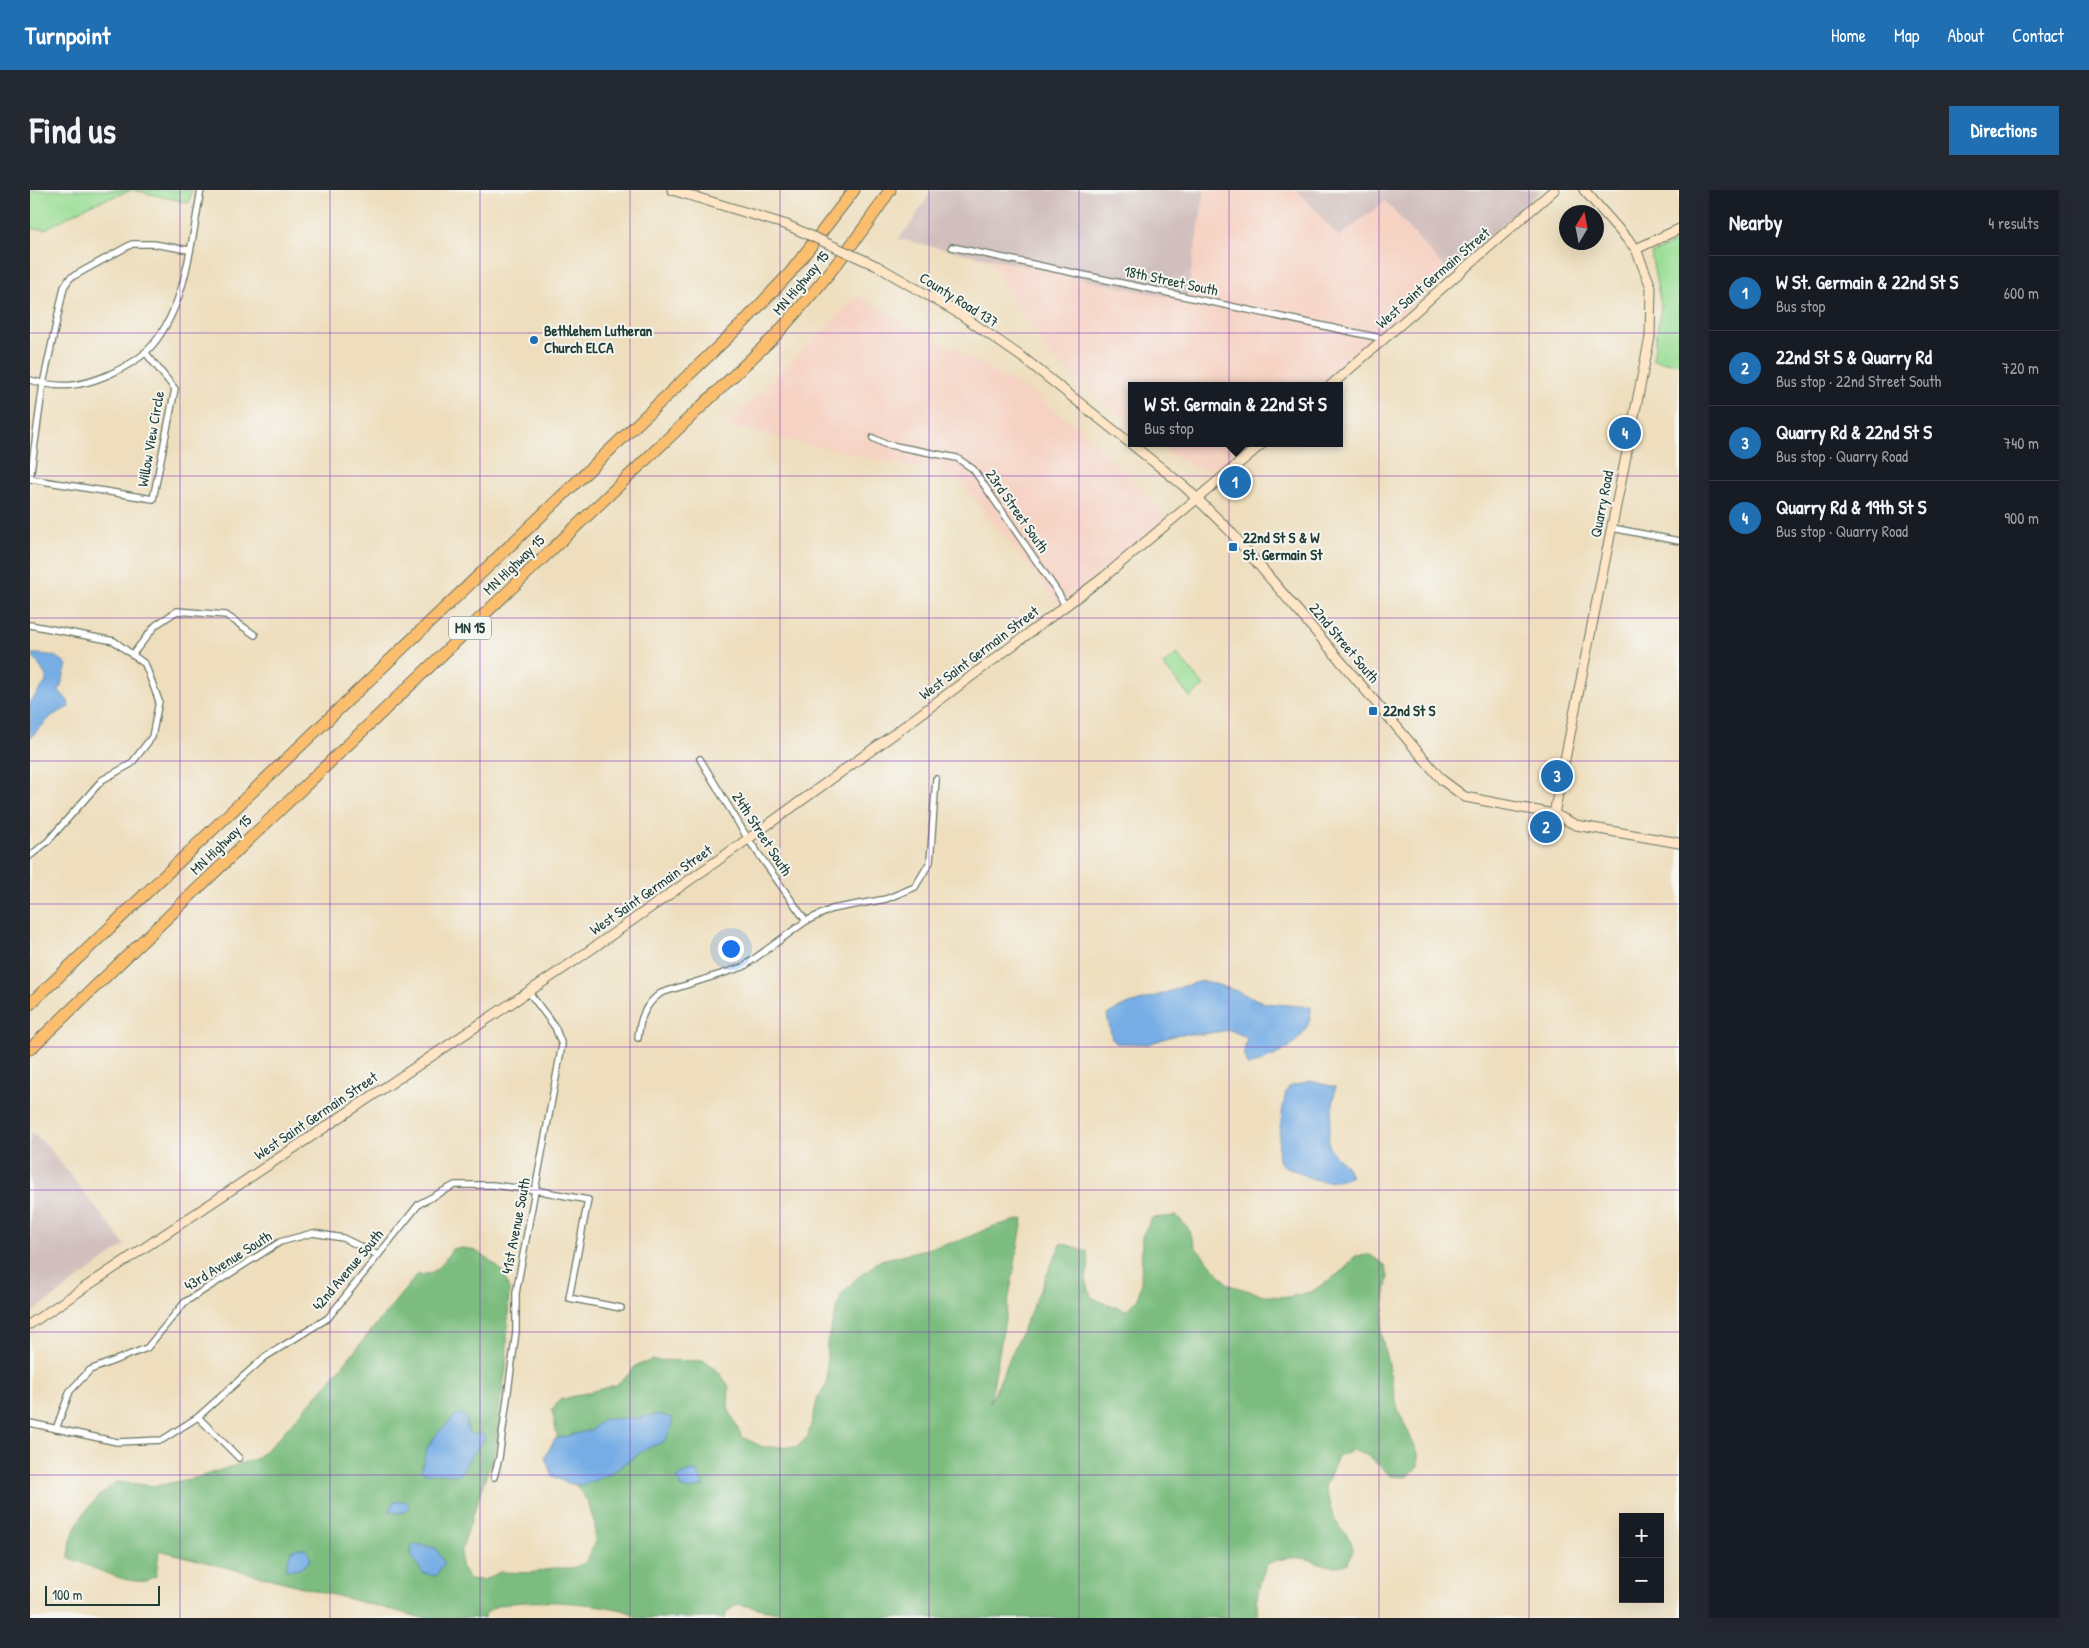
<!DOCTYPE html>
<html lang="en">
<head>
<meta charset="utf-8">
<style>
	:root { --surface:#171b24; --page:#242831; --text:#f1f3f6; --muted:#9ea1a6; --line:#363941; --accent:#1f6fb2 }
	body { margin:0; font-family:"Patrick Hand",sans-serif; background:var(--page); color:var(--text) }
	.controls { position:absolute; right:15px; bottom:15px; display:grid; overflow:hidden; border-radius:0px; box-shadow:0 5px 20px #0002 }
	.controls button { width:45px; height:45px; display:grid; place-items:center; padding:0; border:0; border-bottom:1px solid var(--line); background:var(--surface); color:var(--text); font:25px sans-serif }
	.compass { position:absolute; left:1529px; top:15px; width:45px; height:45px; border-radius:50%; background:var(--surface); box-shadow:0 5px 20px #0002; rotate:10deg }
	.scale { position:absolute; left:15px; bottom:12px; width:115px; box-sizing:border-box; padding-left:5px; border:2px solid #1f3d34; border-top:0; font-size:14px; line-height:18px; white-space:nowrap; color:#1f3d34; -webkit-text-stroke:4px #f6f6f2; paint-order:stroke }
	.you { position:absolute; left:700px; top:758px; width:18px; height:18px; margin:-12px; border:4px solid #fff; border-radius:50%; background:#1a73e8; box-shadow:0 0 0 8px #1a73e833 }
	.badge { display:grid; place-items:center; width:32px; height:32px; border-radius:50%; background:var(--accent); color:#fff; font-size:16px; font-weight:700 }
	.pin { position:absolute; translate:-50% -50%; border:2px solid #fff; box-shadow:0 1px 5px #0006 }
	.popup { position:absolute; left:1098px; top:192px; width:215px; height:65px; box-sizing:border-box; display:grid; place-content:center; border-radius:0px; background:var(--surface); filter:drop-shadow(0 1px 4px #0005); font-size:16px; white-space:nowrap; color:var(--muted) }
	.popup b { font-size:19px; color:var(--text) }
	.popup::after { content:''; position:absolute; left:50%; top:100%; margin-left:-10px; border:10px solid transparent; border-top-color:var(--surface) }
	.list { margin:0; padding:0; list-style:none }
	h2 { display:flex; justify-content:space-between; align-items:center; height:65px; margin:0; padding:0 20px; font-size:21px }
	h2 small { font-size:16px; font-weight:400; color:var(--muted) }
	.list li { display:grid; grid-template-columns:32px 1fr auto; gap:15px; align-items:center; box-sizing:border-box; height:75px; padding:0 20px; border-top:1px solid var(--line) }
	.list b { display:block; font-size:19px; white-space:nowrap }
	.list p { margin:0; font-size:16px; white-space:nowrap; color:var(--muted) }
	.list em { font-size:16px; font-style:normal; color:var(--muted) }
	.map { position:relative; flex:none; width:1649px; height:1428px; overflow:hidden; border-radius:0px }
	header { display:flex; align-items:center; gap:30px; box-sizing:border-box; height:70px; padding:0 25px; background:var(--accent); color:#fff }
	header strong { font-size:24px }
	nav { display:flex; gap:28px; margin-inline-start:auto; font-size:18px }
	.intro { display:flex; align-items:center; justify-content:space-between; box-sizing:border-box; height:120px; padding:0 30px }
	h1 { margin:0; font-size:35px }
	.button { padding:12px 22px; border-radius:0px; background:var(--accent); color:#fff; font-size:18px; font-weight:700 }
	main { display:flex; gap:30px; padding:0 30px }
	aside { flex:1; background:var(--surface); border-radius:0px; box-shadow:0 5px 20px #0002 }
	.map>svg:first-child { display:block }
</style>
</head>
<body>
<header>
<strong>Turnpoint</strong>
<nav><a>Home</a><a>Map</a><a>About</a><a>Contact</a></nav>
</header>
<div class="intro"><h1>Find us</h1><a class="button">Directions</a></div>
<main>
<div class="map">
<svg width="1649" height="1428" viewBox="0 0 1649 1428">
	<rect width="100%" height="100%" fill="#f6f6f2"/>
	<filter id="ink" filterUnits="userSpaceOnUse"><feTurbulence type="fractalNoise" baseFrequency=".02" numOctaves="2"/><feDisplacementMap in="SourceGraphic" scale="10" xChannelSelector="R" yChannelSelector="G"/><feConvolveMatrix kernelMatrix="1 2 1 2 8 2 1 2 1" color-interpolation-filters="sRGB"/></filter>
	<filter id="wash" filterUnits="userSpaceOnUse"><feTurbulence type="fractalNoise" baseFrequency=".0096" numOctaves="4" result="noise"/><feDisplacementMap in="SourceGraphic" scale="20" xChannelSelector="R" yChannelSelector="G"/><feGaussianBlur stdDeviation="1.12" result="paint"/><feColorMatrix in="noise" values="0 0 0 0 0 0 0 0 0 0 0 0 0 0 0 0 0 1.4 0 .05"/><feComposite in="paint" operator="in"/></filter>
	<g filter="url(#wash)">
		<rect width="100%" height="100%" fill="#eedebd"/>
		<!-- built -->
		<g fill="#f6d2c3">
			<polygon points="1175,0 1267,0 1309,47 1354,11 1418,82 1343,151 1290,196 1101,196 1101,235 1024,169 983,111 958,68 1155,111"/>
			<polygon points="828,106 991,196 1011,210 1055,243 1105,292 1138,329 1030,416 927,287 696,236"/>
			<polygon points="1123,253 1221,253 1191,276 1176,280 1160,276"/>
		</g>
		<!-- industrial -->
		<g fill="#d1bfbd">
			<polygon points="902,0 1175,0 1156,111 868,49 881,34"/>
			<polygon points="1267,0 1512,0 1418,82 1355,11 1309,47"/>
			<polygon points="0,943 15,953 95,1055 0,1124"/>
		</g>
		<!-- green -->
		<g fill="#9bde96" stroke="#5d8e65">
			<polygon points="0,0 102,0 60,15 15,39 0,39"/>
			<polygon points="103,0 162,0 159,13"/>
			<polygon points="1649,51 1649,174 1623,170 1631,115 1621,64"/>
			<polygon points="1147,464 1174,496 1160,507 1133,475"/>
		</g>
		<!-- forest -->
		<path fill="#7cbd7f" stroke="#4e7d5a" d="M1147,1026L1158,1038L1166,1058L1199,1095L1237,1106L1259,1107L1281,1102L1313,1081L1325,1066L1340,1065L1355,1075L1358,1087L1351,1143L1368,1220L1388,1263V1277L1376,1287L1361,1286L1337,1265L1322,1260L1308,1266L1295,1297L1304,1329L1321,1351L1323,1361L1318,1373C1300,1381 1290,1371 1272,1368C1260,1367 1248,1369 1237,1374C1229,1393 1225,1407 1228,1428H778L707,1414L697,1422L695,1428H608C605,1426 601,1423 598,1422C576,1413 483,1406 463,1418C460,1419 457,1423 454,1426V1428H393L129,1360L126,1386C123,1387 118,1390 115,1391C94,1394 59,1375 39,1368C40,1332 60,1313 86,1292L126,1296L169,1287L225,1269L243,1254L298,1193L387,1085C409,1084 411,1075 422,1059L434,1058L446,1061L462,1072L474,1083L479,1100L476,1180L470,1211L467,1253L431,1361V1377L439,1389L454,1390L470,1382L500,1383L525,1378H542L555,1373L561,1362L565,1352V1335L558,1312L542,1290L532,1271L522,1220L530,1210L586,1195L598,1185L605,1176L623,1170L674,1171L689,1182L699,1197L698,1218L712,1247L733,1257H767L778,1246L788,1208L797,1194V1151L812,1103L827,1088L851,1070L929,1051L964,1036L993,1029L960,1213L1031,1053L1057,1061L1059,1075L1056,1089L1061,1107L1078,1115L1096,1120L1108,1109L1111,1094L1112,1046L1122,1028Z"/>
		<!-- water -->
		<g fill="#76ade5" stroke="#4a758c">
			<path d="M2,464C15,464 28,464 37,475L29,501L38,511L39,517L23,525L0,548V512L16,492V486Z"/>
			<path d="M1175,791L1207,801L1235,813L1281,817C1282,852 1245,867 1218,876L1214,862L1217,849L1212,845L1200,840L1173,844H1149L1118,854L1086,853L1082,849L1077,825C1093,814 1111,811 1129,805C1145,800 1158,793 1175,791Z"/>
			<path d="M1281,891L1305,897C1305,911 1295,949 1300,958C1306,969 1316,971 1321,986C1303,996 1283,991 1266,981C1261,977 1253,978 1250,972C1245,962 1253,915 1256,902L1259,897Z"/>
			<polygon points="427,1224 432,1224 436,1229 438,1242 443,1245 452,1243 455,1248 443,1263 430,1285 395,1283 391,1281 397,1258 406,1245"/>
			<polygon points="629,1224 642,1228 642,1236 635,1251 616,1259 578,1285 554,1295 540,1294 522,1286 515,1267 525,1249 561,1240 573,1229 607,1228"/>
			<polygon points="660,1281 667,1281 674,1296 661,1300 652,1298 647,1289 649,1286"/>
			<polygon points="369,1311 376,1311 379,1314 378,1319 372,1323 360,1322 363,1312"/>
			<polygon points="388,1354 406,1358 414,1373 406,1386 393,1383 382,1367 381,1357"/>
			<path d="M268,1358L276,1359L281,1369C274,1379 267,1379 255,1380L261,1361Z"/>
		</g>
	</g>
	<g filter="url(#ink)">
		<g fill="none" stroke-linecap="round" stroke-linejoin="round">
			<!-- street casing -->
			<g stroke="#677564" stroke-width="8">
				<g id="street">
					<polyline points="922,57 1355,149"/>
					<polyline points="115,162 145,199 123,309 0,289 13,194 34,97 40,88 102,54 123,54 159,60"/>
					<path d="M0,190C29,199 50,197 78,185C91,179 107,171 117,161C156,122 161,52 171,0"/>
					<polyline points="843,248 855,254 927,268 943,279 1029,404 1035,416"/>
					<polyline points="1582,338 1649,351"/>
					<polyline points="0,435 84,451 115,474 129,511 122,547 101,574 72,590 18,651 0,666"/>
					<polyline points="102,465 126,435 147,421 196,425 225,445"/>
					<polyline points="670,569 718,649 776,731"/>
					<path d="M608,848C610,828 615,814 631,803L713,777L776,731L802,719L856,709L885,697L900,672L906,589"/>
					<polyline points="168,1227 209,1268"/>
					<polyline points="0,1233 87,1252 132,1250 168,1227 235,1167 298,1128 389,1014 425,995 462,995 505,1000 558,1010 539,1108 591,1118"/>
					<polyline points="26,1239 40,1201 60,1180 117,1158 155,1112 250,1052 283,1043 313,1048 348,1065"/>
					<polyline points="464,1287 469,1268 486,1142 486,1103 532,855 525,837 498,801"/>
				</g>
			</g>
			<!-- secondary casing -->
			<g stroke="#677564" stroke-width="11">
				<g id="secondary">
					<polyline points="642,0 757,35"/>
					<polyline points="1606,59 1649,39"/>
					<polyline points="847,76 930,124 996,170 1155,297 1199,340 1412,590 1435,607 1524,624 1546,635 1649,653"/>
					<polyline points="1300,196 1524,0"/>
					<polyline points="1524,624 1620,147 1621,97 1606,59 1554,0"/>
					<polyline points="0,1134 543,772 718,649 864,544 1074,387 1233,253"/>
				</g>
			</g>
			<!-- highway casing -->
			<g stroke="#677564" stroke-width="13">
				<g id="highway">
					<polyline points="0,814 714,132 760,83 824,0"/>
					<path d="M0,859L744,147C786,101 826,53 860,0"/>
				</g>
			</g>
			<!-- street -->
			<use href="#street" stroke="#fff" stroke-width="5.5"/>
			<!-- secondary -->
			<use href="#secondary" stroke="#fde5c5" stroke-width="9"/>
			<!-- highway -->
			<use href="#highway" stroke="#fbbe6e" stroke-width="11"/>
			<!-- secondary-bridge casing -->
			<g stroke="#677564" stroke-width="11" stroke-linecap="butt">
				<polyline id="secondary-bridge" points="757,35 847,76"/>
			</g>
			<!-- secondary-bridge -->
			<use href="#secondary-bridge" stroke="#fde5c5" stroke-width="9"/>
		</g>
	</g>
	<!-- grid -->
	<path fill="none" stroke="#7b2cbf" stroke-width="1" stroke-opacity="0.55" d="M150,0V1428M300,0V1428M450,0V1428M600,0V1428M750,0V1428M899,0V1428M1049,0V1428M1199,0V1428M1349,0V1428M1499,0V1428M0,143H1649M0,286H1649M0,428H1649M0,571H1649M0,714H1649M0,857H1649M0,1000H1649M0,1142H1649M0,1285H1649"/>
	<!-- markers -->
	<g fill="#1f6fb2" stroke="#f6f6f2" stroke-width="2">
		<circle cx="504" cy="150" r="5"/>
		<rect x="1198" y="352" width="10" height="10" rx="2.5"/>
		<rect x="1338" y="516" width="10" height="10" rx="2.5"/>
	</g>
	<g text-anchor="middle" stroke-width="4" stroke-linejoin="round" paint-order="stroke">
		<!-- shield labels -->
		<rect fill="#f6f6f2" stroke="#60746d" stroke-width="1" x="419" y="426.5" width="42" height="23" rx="4"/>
		<g font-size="14" font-weight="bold" fill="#1f3d34">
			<text x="440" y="443">MN 15</text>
		</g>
		<!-- street labels -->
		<g font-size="15" fill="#1f3d34" stroke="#f6f6f2">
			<text transform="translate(1403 88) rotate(-41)" y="5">West Saint Germain Street</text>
			<text transform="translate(1141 91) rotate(12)" y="5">18th Street South</text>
			<text transform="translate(771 93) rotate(-50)" y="5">MN Highway 15</text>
			<text transform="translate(929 110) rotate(32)" y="5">County Road 137</text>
			<text transform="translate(121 249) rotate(-80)" y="5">Willow View Circle</text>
			<text transform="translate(1572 314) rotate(-79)" y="5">Quarry Road</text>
			<text transform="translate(987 321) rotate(55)" y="5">23rd Street South</text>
			<text transform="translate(484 375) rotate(-44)" y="5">MN Highway 15</text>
			<text transform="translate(1314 453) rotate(50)" y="5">22nd Street South</text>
			<text transform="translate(949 463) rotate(-37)" y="5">West Saint Germain Street</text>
			<text transform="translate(732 644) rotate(57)" y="5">24th Street South</text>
			<text transform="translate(191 655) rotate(-44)" y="5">MN Highway 15</text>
			<text transform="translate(621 700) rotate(-35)" y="5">West Saint Germain Street</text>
			<text transform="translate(286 926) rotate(-34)" y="5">West Saint Germain Street</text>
			<text transform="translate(486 1036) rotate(-79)" y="5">41st Avenue South</text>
			<text transform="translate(198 1071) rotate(-32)" y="5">43rd Avenue South</text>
			<text transform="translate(318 1080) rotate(-50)" y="5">42nd Avenue South</text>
		</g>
		<!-- poi labels -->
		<g font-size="15" font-weight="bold" fill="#1f3d34" stroke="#f6f6f2" text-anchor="start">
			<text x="514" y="146">Bethlehem Lutheran<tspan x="514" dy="17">Church ELCA</tspan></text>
			<text x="1213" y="353">22nd St S &amp; W<tspan x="1213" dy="17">St. Germain St</tspan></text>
			<text x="1353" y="526">22nd St S</text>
		</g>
	</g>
</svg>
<div class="controls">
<button>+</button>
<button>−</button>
</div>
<svg class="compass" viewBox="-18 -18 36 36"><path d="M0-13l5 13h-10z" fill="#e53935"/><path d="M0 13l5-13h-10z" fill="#9ea1a6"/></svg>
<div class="scale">100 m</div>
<div class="you"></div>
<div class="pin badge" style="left:1205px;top:292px">1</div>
<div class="popup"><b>W St. Germain &amp; 22nd St S</b>Bus stop</div>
<div class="pin badge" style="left:1516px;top:637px">2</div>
<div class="pin badge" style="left:1527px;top:586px">3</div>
<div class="pin badge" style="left:1595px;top:243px">4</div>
</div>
<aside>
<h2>Nearby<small>4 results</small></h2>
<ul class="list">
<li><span class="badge">1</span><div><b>W St. Germain &amp; 22nd St S</b><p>Bus stop</p></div><em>600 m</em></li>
<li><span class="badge">2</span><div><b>22nd St S &amp; Quarry Rd</b><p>Bus stop · 22nd Street South</p></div><em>720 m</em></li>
<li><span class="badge">3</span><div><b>Quarry Rd &amp; 22nd St S</b><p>Bus stop · Quarry Road</p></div><em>740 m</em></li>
<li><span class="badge">4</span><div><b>Quarry Rd &amp; 19th St S</b><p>Bus stop · Quarry Road</p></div><em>900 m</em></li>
</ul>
</aside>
</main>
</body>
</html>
